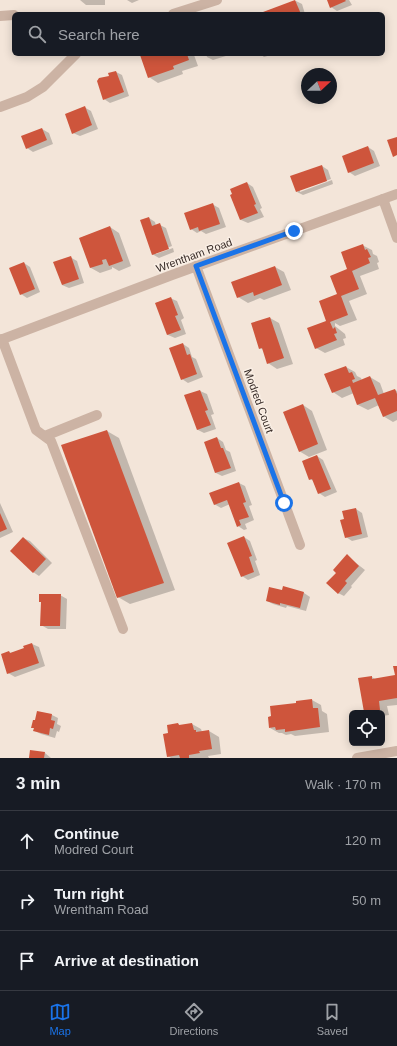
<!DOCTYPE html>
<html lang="en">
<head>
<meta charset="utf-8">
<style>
	:root { --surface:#171b24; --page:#242831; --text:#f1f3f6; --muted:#9ea1a6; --line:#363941; --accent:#1a73e8 }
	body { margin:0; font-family:Arial,sans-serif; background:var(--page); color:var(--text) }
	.controls { position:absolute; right:12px; bottom:12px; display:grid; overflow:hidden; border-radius:6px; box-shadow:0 2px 10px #0003 }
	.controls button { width:36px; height:36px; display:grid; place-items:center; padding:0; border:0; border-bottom:1px solid var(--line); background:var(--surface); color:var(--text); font:20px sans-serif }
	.compass { position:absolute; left:301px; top:68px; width:36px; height:36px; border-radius:50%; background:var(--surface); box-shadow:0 2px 10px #0003; rotate:68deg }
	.stop { position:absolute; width:12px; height:12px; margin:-9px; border:3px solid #1a73e8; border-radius:50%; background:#fff }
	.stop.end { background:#1a73e8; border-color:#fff; box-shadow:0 1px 4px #0008 }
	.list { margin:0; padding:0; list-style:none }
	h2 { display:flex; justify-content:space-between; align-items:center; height:52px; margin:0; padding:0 16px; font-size:17px }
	h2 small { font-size:13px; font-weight:400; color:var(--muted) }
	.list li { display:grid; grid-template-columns:26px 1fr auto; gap:12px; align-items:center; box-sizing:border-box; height:60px; padding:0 16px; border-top:1px solid var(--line) }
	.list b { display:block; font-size:15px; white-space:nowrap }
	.list p { margin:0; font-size:13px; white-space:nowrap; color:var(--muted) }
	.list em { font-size:13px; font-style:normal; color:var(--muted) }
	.icon { flex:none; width:22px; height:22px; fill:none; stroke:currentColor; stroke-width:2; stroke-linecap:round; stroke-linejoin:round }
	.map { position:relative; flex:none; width:397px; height:758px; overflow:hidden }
	.search { position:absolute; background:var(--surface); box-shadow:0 2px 10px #0003; left:12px; right:12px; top:12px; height:44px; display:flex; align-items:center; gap:10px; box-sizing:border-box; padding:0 14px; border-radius:6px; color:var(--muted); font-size:15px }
	.sheet { height:232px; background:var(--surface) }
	nav { display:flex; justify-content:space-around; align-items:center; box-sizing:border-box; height:56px; border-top:1px solid var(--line); background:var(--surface); font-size:11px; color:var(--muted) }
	nav a { display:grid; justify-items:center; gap:2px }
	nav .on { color:var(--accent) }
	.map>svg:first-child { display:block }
</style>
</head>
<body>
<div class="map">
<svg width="397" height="758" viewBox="0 0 397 758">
	<rect width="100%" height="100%" fill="#f3e5d9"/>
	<!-- shadow -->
	<g fill="#0003">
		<polygon points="80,0 105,0 105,5 86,5"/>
		<polygon points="127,0 139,0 132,3"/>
		<polygon points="328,0 349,0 352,5 337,11 331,7"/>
		<polygon points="296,1 302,4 305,14 265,14 264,12"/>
		<polygon points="145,54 193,54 194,55 198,66 182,71 183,74 158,83 149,77"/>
		<polygon points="206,54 229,54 229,55 213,60 207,57"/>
		<polygon points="260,54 270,54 271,55 264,57"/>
		<polygon points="116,72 122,75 129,96 110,103 104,99 110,76"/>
		<polygon points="84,107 91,111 98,129 80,136 73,133"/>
		<polygon points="42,129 49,133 53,144 33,152 27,148"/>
		<polygon points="368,147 374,151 380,166 355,176 349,172"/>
		<polygon points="322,166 328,170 331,179 300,190 300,192 332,180 333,184 303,195 297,192"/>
		<polygon points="247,183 253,187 262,208 260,209 264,217 248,223 241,220 231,195"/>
		<polygon points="212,204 219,208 226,227 206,234 201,231 197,233 191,229"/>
		<polygon points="149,218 155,222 156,226 160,225 166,228 172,246 156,252 156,254 173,248 174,252 159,258 152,254"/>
		<polygon points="110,227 119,233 131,266 119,271 112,267 112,269 100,273 91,268 80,238"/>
		<polygon points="362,245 372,250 373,254 377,256 379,262 377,263 379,269 360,276 367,294 349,301 357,320 340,326 335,323 335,326 345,334 346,338 343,339 345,345 325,353 316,348 348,270"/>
		<polygon points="70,257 77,261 84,283 69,288 62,285"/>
		<polygon points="24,263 30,267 40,292 27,298 21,294"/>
		<polygon points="275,267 284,272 291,290 264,300 260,298 248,303 238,297"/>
		<polygon points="170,298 177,301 184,318 181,320 186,334 175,338 168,335 156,303"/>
		<polygon points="270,318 279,323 293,364 277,369 268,363 264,350 260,348"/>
		<polygon points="183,344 189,348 192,357 196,359 203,377 188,383 182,379"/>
		<polygon points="346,367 355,372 357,376 361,378 362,381 370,377 380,383 384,394 395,390 397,391 397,420 393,422 383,416 379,405 368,410 358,405 354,393 342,398 333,392"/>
		<polygon points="200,391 207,394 214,414 211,415 216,429 204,433 198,430 186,396"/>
		<polygon points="303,405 312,411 327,450 309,457 299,451"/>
		<polygon points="107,431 119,438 175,590 130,604 118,597"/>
		<polygon points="217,438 223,442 226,450 230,452 236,471 222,476 216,473"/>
		<polygon points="317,456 323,460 337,492 325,497 319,493 314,481 310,479"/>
		<polygon points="239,483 245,486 252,505 249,506 254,520 245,524 247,529 244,530 238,526 230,504 221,508 214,504"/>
		<polygon points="0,503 13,532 0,538"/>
		<polygon points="356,509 362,513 368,537 352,541 346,537 345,520"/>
		<polygon points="244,537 250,541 257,560 255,561 260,575 248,580 242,576"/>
		<polygon points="23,538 30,541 52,563 39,576 33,572"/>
		<polygon points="347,556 365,570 351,586 352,587 344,596 338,593 337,573"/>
		<polygon points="283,592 304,593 310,597 306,611 287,606 286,608 273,604 267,601"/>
		<polygon points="60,595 67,599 66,629 48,629 41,625 42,603 40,601"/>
		<polygon points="32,644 39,647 45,666 15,677 8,673 9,652 11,653 25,649"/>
		<polygon points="397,667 397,705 387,706 389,715 382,716 382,713 367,713 365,711 372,677 375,679 396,676"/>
		<polygon points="312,700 321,705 322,711 327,714 329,732 295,736 291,734 286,735 282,733 279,733 270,728 297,704"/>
		<polygon points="38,712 52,715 58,718 57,724 61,726 59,732 57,731 55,738 41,734 35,731 35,729 32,727 36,722"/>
		<polygon points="178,724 181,726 192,724 201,729 202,732 209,731 219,737 221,754 208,756 209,758 171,758 168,756 169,734"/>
		<polygon points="45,753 51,758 30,758"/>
	</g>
	<!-- building -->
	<g fill="#ce553c">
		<polygon points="295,0 301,14 263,14 263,12"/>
		<polygon points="327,0 345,0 346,1 330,8"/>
		<polygon points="142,54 187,54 189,60 173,66 174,69 148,78 140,55"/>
		<polygon points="116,71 124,92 103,100 97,81 99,78 109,76 108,73"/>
		<polygon points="85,106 92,125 72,134 65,114"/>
		<polygon points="42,128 47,140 26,149 21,136"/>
		<polygon points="397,137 397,155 393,157 387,140"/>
		<polygon points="368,146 374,163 348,173 342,156"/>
		<polygon points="322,165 327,181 296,192 290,176"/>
		<polygon points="247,182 256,204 254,205 258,213 240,220 230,195 232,194 230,189"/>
		<polygon points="213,203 220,224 199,231 198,227 190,230 184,213"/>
		<polygon points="149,217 152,226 160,223 169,249 152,255 140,220"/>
		<polygon points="110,226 123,261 109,266 106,259 102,260 103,264 90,268 79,238"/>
		<polygon points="363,244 365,250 367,249 371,257 368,258 370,263 352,271 359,289 341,296 348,315 330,322 333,329 335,327 337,333 334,334 337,340 315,349 307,328 326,321 319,301 337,294 330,276 347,269 341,252"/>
		<polygon points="71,256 79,279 62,285 53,262"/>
		<polygon points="24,262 35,289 20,295 9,268"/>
		<polygon points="275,266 282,285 254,296 253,292 237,298 231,282"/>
		<polygon points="171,297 178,315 175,316 181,330 167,335 155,303"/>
		<polygon points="270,317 284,358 267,364 262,348 259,349 251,323"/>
		<polygon points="183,343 187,355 190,354 197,374 181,380 169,348"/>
		<polygon points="346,366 349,373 352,372 355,379 352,380 353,383 370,376 378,395 395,389 397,394 397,411 383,417 375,398 357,405 350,386 332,393 324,374"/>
		<polygon points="200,390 208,410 205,411 211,425 197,430 184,395"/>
		<polygon points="303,404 318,444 299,452 283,412"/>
		<polygon points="107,430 164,583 117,598 61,445"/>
		<polygon points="217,437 221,448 223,448 231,468 215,473 204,442"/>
		<polygon points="317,455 331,489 318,494 312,479 309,480 302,461"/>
		<polygon points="239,482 246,502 243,503 249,517 239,520 241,525 237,527 227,500 214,505 209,493"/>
		<polygon points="356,508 362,534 345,538 340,520 344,519 342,511"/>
		<polygon points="0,513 7,529 0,532"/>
		<polygon points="244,536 252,556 249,557 254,572 241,577 227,543"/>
		<polygon points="23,537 46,559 33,573 10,551"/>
		<polygon points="347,554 359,566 345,581 347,583 338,594 326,583 336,573 333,570"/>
		<polygon points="283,586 304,592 300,608 280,603 280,605 266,601 269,587 282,590"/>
		<polygon points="39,594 61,594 60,626 40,626 41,602 39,602"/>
		<polygon points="32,643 39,663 7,674 1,654 9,651 10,653 24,648 23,646"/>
		<polygon points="393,666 397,666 397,698 379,701 380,710 364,712 358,678 372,676 372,679 395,675"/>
		<polygon points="312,699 313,708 318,708 320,727 285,732 285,729 276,730 275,727 269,728 268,717 271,716 270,706 296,703 296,701"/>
		<polygon points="37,711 52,714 51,720 55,721 53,729 50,728 49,735 33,731 34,728 31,728 33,720 35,720"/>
		<polygon points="178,723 179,725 192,723 194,730 196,730 196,732 209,730 212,749 199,751 200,753 189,755 189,758 180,758 179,755 167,757 163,734 168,733 167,725"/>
		<polygon points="30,750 45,752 44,758 29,758"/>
	</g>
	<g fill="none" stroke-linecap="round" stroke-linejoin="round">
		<!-- minor -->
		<g stroke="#ccb3a4" stroke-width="10">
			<polyline points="173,14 217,0"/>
			<polyline points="0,16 14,15"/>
			<polyline points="0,107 27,97 43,87 76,54"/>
			<polyline points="383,199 397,238"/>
			<polyline points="196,266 300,545"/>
			<polyline points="2,339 36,430 51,441 123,629"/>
			<polyline points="0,340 172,275 397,194"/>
			<polyline points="45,436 97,415"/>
			<polyline points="357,758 397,751"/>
		</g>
	</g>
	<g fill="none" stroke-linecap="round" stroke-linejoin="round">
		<!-- route -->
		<polyline stroke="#1a73e8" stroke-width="5" points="284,503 196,266 294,231"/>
	</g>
	<g text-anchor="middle" stroke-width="3" stroke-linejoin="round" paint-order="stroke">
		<!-- street labels -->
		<g font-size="11" fill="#362a26" stroke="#faefe5">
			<text transform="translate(194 255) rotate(-20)" y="4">Wrentham Road</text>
			<text transform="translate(259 401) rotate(70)" y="4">Modred Court</text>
		</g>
	</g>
</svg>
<div class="controls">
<button><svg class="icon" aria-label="locate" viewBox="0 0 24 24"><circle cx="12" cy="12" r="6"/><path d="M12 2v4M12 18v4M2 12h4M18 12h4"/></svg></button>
</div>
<svg class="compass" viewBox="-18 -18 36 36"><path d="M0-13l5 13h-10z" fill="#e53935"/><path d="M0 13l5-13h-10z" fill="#9ea1a6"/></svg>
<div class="stop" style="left:284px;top:503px"></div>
<div class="stop end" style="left:294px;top:231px"></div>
<div class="search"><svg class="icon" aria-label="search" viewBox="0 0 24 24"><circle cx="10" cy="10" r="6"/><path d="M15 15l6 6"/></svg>Search here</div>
</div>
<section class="sheet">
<h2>3 min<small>Walk · 170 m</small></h2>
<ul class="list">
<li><svg class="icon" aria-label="ahead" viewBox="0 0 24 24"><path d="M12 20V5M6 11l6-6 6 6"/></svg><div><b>Continue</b><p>Modred Court</p></div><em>120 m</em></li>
<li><svg class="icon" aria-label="right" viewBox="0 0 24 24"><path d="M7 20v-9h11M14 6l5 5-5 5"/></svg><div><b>Turn right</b><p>Wrentham Road</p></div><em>50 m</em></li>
<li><svg class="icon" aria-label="arrive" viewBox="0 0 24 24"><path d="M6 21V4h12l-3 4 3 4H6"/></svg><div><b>Arrive at destination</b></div></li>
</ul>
</section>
<nav>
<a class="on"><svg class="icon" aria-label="map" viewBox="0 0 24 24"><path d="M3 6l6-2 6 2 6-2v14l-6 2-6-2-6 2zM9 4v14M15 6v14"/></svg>Map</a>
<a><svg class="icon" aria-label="directions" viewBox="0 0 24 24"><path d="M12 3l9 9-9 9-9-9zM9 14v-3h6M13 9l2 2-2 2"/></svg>Directions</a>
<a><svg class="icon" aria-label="saved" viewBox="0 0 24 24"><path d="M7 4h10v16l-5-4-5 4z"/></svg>Saved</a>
</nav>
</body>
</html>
